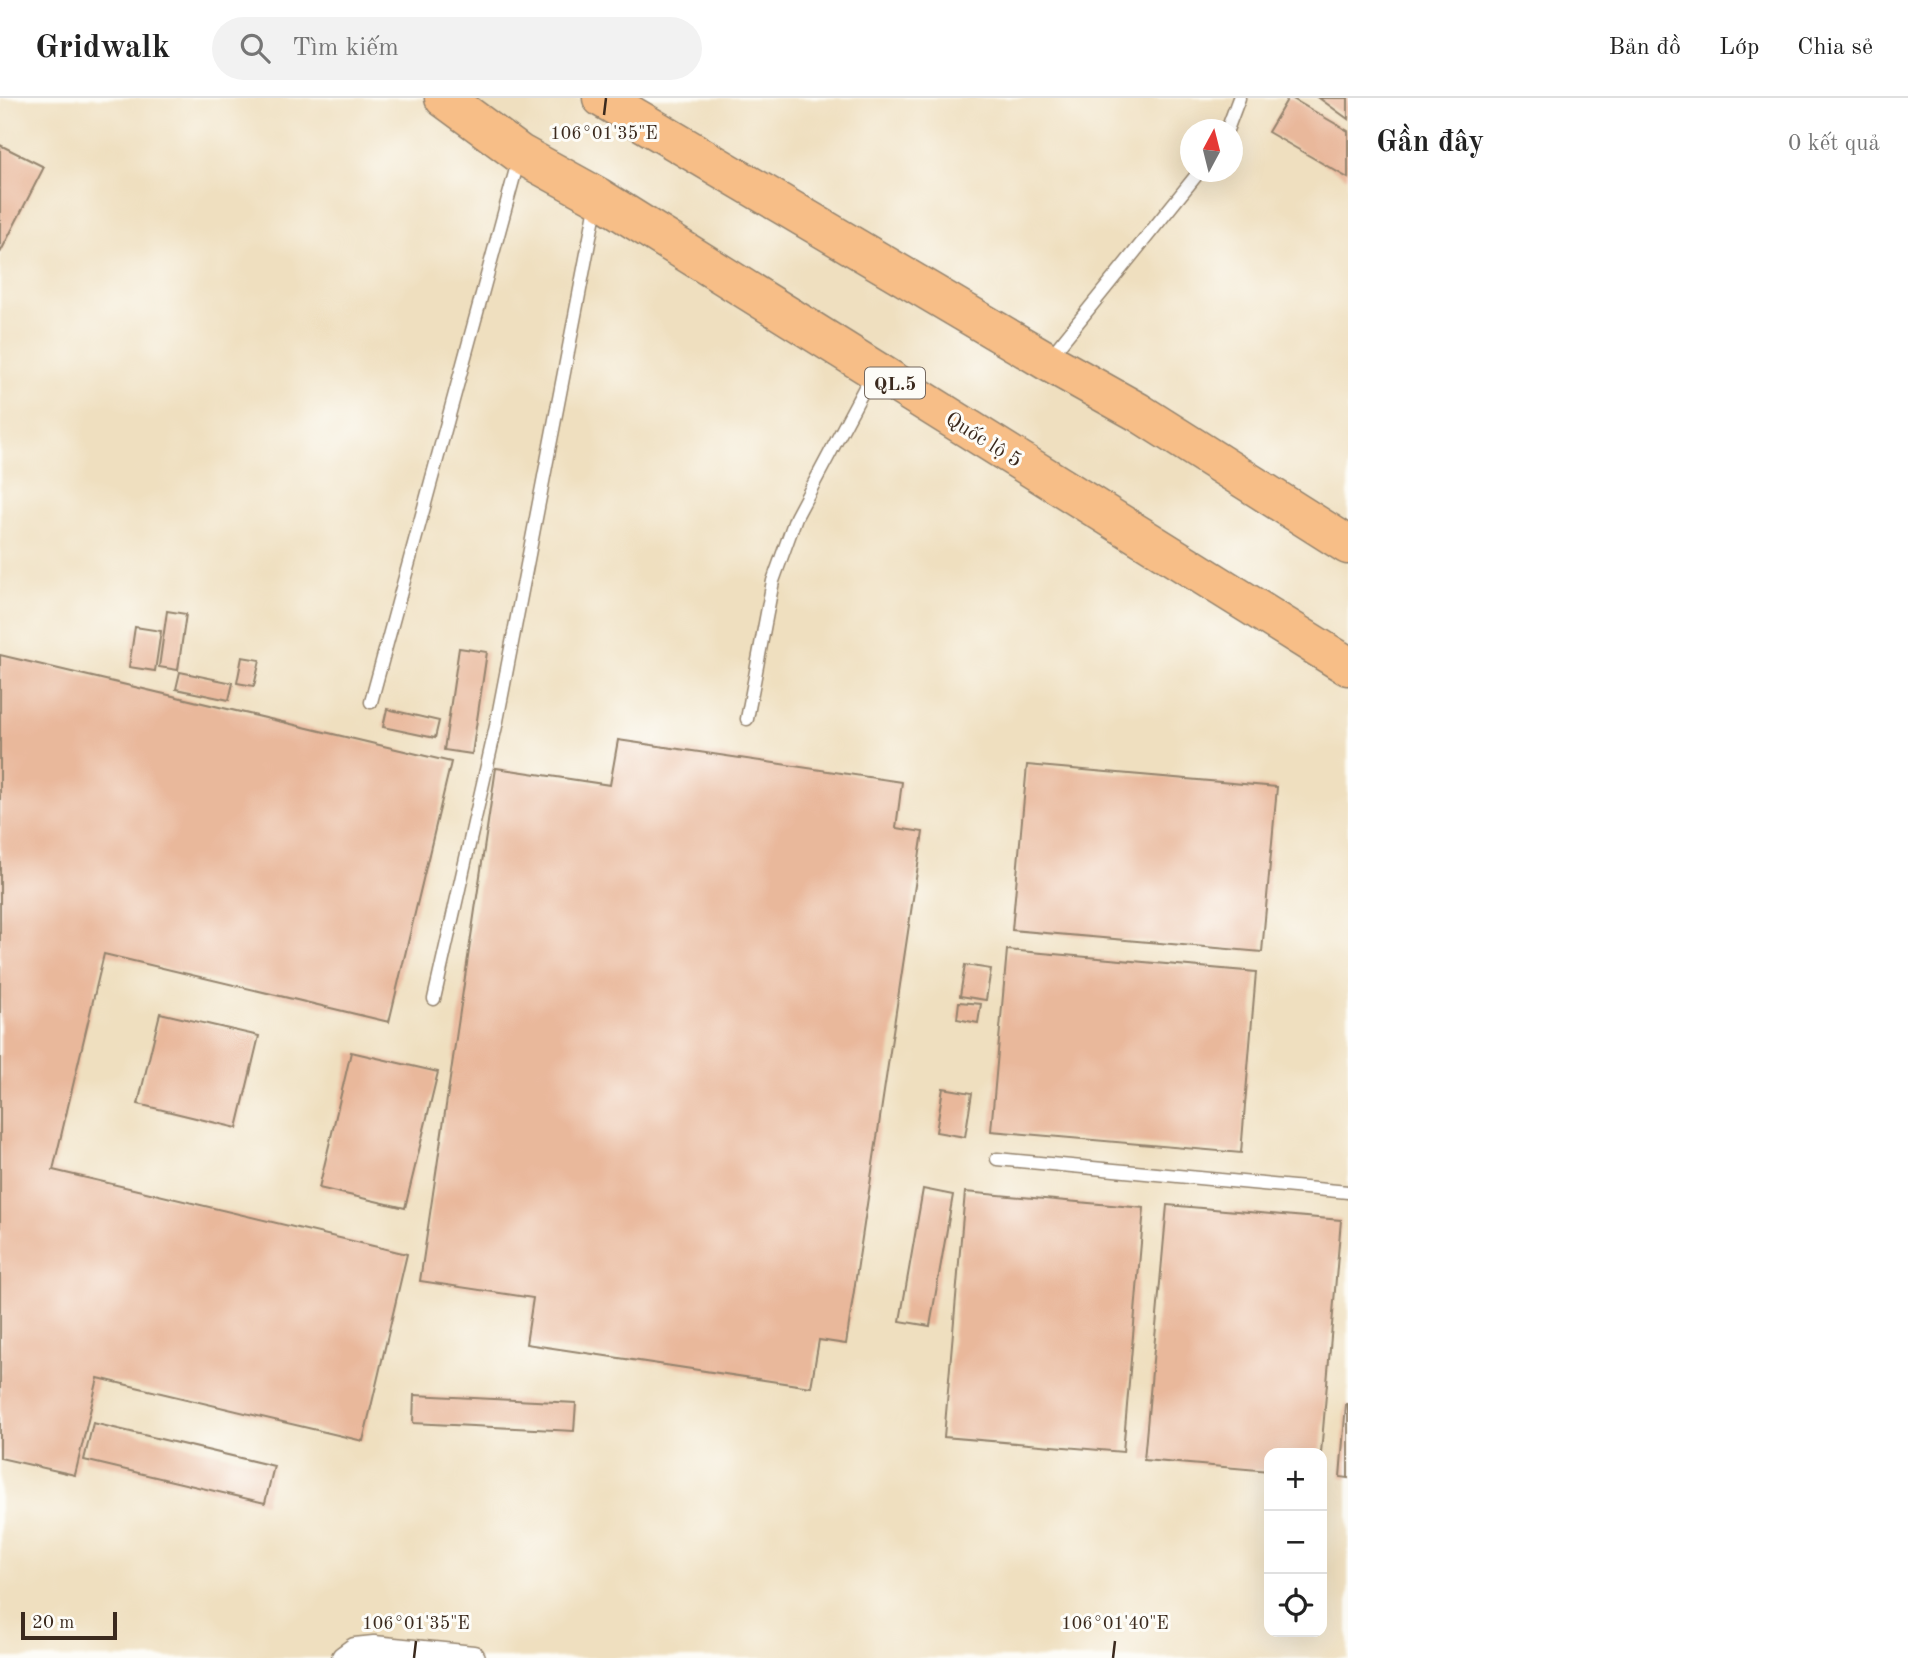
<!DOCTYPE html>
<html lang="vi">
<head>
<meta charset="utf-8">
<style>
	:root { --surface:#fff; --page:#f2f2f2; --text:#222; --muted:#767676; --line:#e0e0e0 }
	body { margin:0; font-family:"Old Standard TT",serif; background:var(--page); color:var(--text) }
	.controls { position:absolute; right:21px; bottom:21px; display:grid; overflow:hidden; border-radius:14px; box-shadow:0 7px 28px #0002 }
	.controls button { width:63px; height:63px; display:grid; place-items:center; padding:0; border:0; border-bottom:2px solid var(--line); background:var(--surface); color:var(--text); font:35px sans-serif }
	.compass { position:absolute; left:1180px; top:21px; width:63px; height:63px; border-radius:50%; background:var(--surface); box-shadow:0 7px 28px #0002; rotate:7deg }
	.scale { position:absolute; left:21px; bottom:18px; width:96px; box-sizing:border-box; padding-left:7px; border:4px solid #3b2a1e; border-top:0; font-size:19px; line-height:24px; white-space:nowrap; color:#3b2a1e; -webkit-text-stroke:5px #fdfcf7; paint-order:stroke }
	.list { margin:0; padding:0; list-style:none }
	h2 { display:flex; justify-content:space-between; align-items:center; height:91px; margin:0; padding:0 28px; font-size:30px }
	h2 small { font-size:23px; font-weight:400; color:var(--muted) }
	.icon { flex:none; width:38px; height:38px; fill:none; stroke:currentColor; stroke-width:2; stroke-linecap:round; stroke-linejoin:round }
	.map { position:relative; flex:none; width:1348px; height:1560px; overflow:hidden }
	header { display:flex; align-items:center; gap:42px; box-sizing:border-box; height:98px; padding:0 35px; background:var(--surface); border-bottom:2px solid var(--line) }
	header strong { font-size:33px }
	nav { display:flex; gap:38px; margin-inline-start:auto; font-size:24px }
	.search { width:490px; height:63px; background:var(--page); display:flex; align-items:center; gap:18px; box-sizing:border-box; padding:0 24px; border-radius:38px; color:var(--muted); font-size:26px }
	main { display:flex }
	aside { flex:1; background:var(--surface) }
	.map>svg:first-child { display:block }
</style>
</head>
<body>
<header>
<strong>Gridwalk</strong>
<div class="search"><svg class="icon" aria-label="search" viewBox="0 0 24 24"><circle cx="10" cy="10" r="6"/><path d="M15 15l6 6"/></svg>Tìm kiếm</div>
<nav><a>Bản đồ</a><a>Lớp</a><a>Chia sẻ</a></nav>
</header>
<main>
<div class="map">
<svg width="1348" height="1560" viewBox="0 0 1348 1560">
	<rect width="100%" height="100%" fill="#fdfcf7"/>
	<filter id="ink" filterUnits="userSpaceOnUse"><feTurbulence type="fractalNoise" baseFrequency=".0143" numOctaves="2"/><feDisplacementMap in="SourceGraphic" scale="14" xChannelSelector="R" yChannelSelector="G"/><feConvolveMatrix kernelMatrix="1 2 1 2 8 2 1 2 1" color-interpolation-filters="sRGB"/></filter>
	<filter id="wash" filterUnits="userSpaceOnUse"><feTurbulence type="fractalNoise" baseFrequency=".00686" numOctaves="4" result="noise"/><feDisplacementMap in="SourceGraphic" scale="28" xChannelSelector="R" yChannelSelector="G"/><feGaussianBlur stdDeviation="1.57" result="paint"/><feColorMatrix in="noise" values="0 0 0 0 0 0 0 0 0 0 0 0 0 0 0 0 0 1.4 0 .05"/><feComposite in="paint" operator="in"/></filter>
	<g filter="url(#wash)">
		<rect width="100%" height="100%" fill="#efdfbf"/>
		<g id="blocks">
			<!-- building -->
			<g fill="#e9b89b">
				<polygon points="1288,0 1291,0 1348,33 1348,80 1268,34"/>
				<polygon points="1319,0 1348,0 1348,21"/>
				<polygon points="0,47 44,69 0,155"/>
				<polygon points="167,513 186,516 178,572 159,569"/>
				<polygon points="135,529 161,533 155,573 129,569"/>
				<polygon points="459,550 487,554 472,656 444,652"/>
				<polygon points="0,557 451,664 389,924 104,856 53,1072 407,1156 363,1343 98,1280 75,1377 0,1360"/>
				<polygon points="242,559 260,562 254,588 237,585"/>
				<polygon points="180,574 233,585 229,602 176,591"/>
				<polygon points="387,611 439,623 435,640 383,629"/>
				<polygon points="618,642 902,684 896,730 923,734 846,1246 819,1242 811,1289 526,1246 533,1200 420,1183 496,670 610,687"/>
				<polygon points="1027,667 1277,689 1262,854 1012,832"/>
				<polygon points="1007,852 1256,874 1241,1055 991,1033"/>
				<polygon points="965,867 991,871 986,902 960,898"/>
				<polygon points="959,904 981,906 978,925 957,921"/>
				<polygon points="160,915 259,938 237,1030 138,1006"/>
				<polygon points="351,954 438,974 405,1110 319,1090"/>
				<polygon points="943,990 972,995 965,1039 936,1034"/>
				<polygon points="923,1091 953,1097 930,1228 900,1223"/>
				<polygon points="965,1094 1144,1110 1123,1354 944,1339"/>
				<polygon points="1167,1107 1341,1122 1321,1355 1269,1355 1269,1373 1144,1362"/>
				<polygon points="414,1297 576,1305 574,1333 413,1325"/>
				<polygon points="1346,1306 1348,1306 1348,1380 1340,1379"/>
				<polygon points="93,1325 274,1368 265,1405 84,1362"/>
			</g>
		</g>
	</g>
	<g filter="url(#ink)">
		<use href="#blocks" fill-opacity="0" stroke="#95846e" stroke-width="2"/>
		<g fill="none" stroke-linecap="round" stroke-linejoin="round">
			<!-- lane casing -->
			<g stroke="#95846e" stroke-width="15">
				<g id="lane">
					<polyline points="1227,32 1239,0"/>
					<polyline points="1050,259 1199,74"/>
					<polyline points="371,604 519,60"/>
					<polyline points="747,621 773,483 796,419 872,276"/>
					<polyline points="434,901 496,628 597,103"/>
					<polyline points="997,1061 1348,1094"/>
				</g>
			</g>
			<!-- street casing -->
			<g stroke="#95846e" stroke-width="27">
				<polyline id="street" points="344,1560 355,1552 374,1550 473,1560"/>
			</g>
			<!-- highway casing -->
			<g stroke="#95846e" stroke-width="41">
				<g id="highway">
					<polyline points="444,0 520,56 598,99 1348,568"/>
					<polyline points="602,0 1047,263 1138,314 1348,447"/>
				</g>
			</g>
			<!-- lane -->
			<use href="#lane" stroke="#fff" stroke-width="12"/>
			<!-- street -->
			<use href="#street" stroke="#fff" stroke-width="24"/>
			<!-- highway -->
			<use href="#highway" stroke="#f7be87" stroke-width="38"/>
		</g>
	</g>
	<!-- ticks -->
	<path fill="none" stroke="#3b2a1e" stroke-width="2.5" d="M604,17L606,0M414,1560L416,1543M1113,1560L1115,1543"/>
	<g text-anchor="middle" stroke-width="6" stroke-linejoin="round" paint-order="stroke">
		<!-- shield labels -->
		<rect fill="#fdfcf7" stroke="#75695f" stroke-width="2" x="865" y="269.5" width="60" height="31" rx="5"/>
		<g font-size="19" font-weight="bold" fill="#3b2a1e">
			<text x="895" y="292">QL.5</text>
		</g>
		<!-- street labels -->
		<g font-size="21" fill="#3b2a1e" stroke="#fdfcf7">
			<text transform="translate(984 341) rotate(32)" y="7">Quốc lộ 5</text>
		</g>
	</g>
	<g font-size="18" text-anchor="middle" fill="#3b2a1e" stroke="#fdfcf7" stroke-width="6" stroke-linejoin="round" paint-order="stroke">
		<text x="604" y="41">106°01'35"E</text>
		<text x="416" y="1531">106°01'35"E</text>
		<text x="1115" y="1531">106°01'40"E</text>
	</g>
</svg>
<div class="controls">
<button>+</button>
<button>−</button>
<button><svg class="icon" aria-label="locate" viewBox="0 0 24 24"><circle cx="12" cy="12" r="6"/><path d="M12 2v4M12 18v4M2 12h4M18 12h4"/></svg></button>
</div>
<svg class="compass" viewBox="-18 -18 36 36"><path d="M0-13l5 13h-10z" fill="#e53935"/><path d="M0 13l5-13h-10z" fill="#767676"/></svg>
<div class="scale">20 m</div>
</div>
<aside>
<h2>Gần đây<small>0 kết quả</small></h2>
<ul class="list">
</ul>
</aside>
</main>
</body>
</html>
